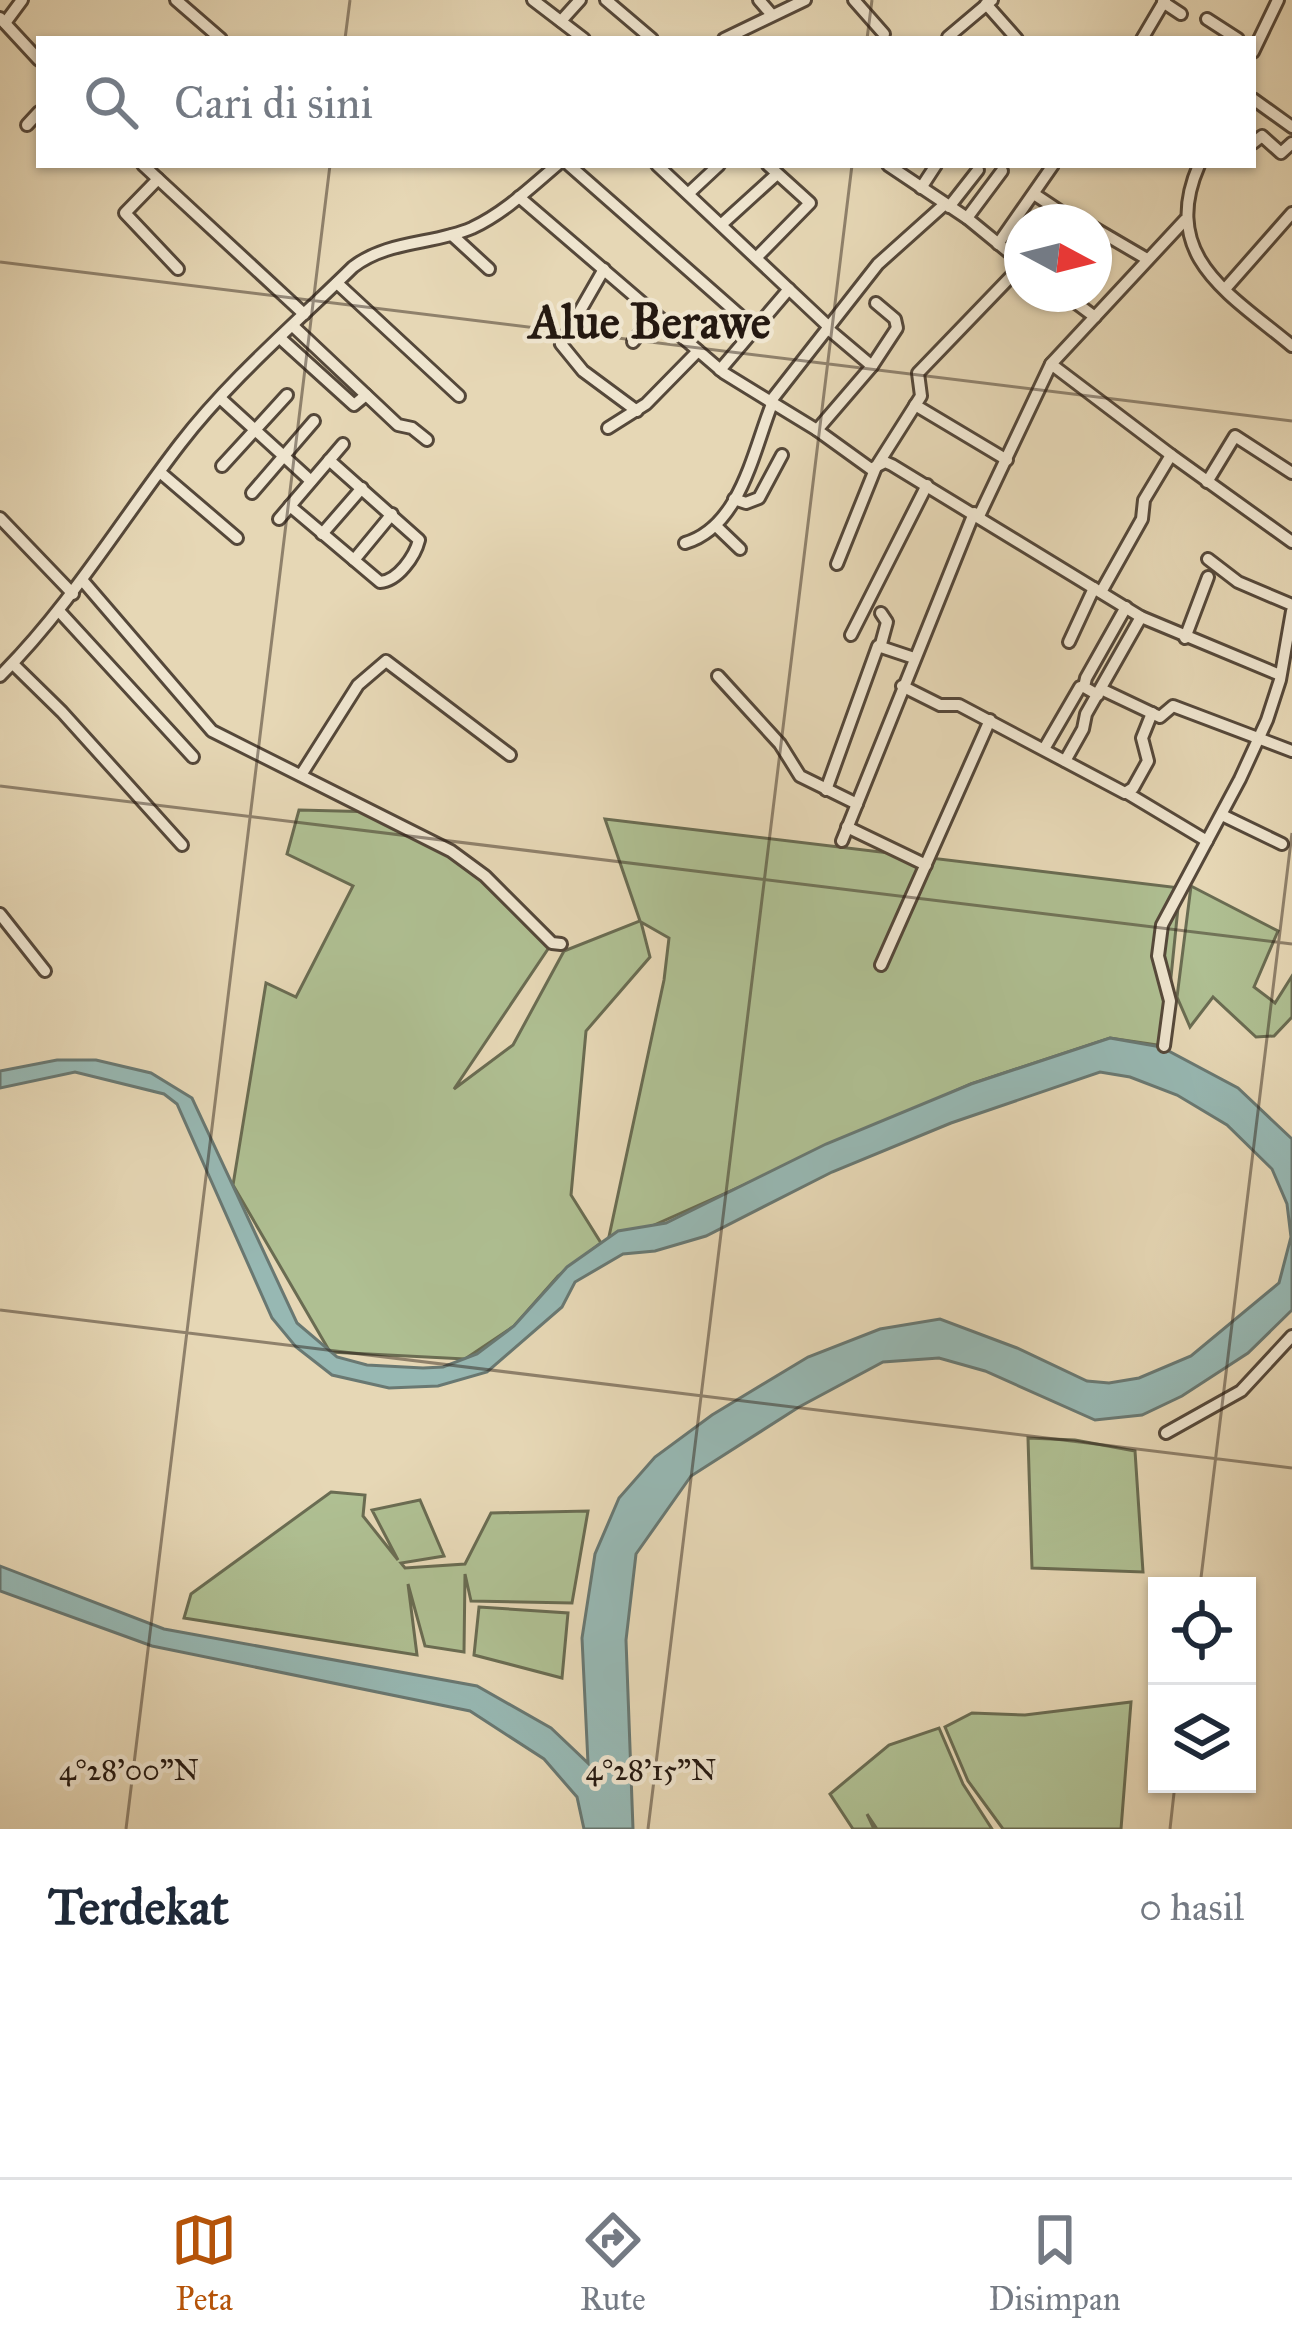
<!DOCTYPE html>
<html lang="id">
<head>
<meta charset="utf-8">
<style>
	:root { --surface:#fff; --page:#f6f6f7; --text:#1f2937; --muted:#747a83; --line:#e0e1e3; --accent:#b45309 }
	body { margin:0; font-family:"IM FELL Great Primer",serif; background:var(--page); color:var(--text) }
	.controls { position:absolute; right:36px; bottom:36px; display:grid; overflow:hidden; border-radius:0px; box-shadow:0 3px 9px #0004 }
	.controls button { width:108px; height:108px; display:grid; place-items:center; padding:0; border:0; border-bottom:3px solid var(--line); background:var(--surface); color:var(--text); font:60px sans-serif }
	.compass { position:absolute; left:1004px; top:204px; width:108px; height:108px; border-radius:50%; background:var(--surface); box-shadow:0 3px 9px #0004; rotate:97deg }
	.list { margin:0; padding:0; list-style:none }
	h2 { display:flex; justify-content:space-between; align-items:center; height:156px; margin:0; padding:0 48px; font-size:51px }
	h2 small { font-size:39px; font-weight:400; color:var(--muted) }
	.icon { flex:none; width:66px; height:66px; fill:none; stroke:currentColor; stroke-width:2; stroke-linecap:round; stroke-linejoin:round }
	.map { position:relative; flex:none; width:1292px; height:1829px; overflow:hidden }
	.search { position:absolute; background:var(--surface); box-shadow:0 3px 9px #0004; left:36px; right:36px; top:36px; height:132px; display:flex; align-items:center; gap:30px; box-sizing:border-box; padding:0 42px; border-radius:0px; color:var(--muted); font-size:45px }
	.sheet { height:348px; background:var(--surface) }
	nav { display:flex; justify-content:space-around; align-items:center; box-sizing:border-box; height:168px; border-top:3px solid var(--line); background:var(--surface); font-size:33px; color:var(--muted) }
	nav a { display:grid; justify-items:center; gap:6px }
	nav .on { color:var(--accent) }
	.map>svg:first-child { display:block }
</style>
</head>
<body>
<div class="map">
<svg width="1292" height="1829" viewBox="0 0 1292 1829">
	<rect width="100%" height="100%" fill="#e6d7b5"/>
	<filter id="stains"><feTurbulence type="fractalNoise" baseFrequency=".00167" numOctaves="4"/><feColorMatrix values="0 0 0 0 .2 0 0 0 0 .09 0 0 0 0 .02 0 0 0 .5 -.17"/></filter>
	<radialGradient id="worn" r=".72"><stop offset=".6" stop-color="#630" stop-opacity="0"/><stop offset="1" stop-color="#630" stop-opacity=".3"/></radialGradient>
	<!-- green -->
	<g fill="#afbf92" stroke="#6a6c52" stroke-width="3">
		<polygon points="299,810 378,812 473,866 552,943 454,1089 513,1045 564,951 640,921 605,819 1180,888 1164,1046 1110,1038 971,1084 607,1246 664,980 669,938 641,922 650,957 586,1031 571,1195 601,1243 558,1276 514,1326 465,1359 330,1352 233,1185 266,983 296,997 353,886 287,854"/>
		<polygon points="1191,886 1278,931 1254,987 1275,1003 1292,976 1292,1017 1274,1036 1256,1037 1213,997 1190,1027 1177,997"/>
		<polygon points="1028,1438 1075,1440 1135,1451 1143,1572 1032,1568"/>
		<polygon points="331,1492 365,1495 363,1516 398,1560 372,1510 420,1500 444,1556 401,1563 405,1568 465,1564 491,1513 588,1511 572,1603 471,1601 465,1574 464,1652 425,1646 408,1584 417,1655 184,1618 191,1594"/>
		<polygon points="479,1607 568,1613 562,1678 474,1655"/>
		<polygon points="1131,1702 1121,1829 1003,1829 968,1781 945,1727 972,1713 1025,1715"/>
		<polygon points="939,1728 963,1784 992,1829 877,1829 867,1814 874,1829 853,1829 830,1794 889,1745"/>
	</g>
	<!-- water -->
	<polygon fill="#97b8b3" stroke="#697872" stroke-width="3" points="1110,1038 1161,1047 1238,1088 1292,1139 1292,1310 1248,1353 1182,1396 1142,1415 1095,1420 985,1371 939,1358 883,1362 799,1407 691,1476 636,1554 626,1640 633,1829 584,1829 577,1797 544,1759 470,1711 152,1646 0,1591 0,1566 164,1629 477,1686 551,1728 588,1763 582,1638 595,1554 619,1498 655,1457 712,1415 808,1357 880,1329 940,1319 1017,1348 1087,1381 1109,1383 1139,1378 1191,1356 1279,1283 1291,1237 1287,1204 1272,1169 1227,1125 1177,1095 1130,1077 1100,1072 951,1123 832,1172 706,1236 655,1251 623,1254 575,1282 562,1307 487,1372 438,1386 389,1388 332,1375 296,1347 272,1318 177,1104 164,1094 75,1072 0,1088 0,1071 57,1060 96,1060 151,1073 192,1098 297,1323 337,1357 367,1365 423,1368 443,1367 477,1354 514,1326 567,1267 618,1231 666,1223 826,1144 971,1084"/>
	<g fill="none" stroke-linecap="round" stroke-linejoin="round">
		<!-- minor casing -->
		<g stroke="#55483a" stroke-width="16">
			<g id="minor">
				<polyline points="176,0 221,39"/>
				<polyline points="533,0 584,39"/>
				<polyline points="606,0 652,39"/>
				<polyline points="759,0 772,15"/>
				<polyline points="854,0 884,34"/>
				<polyline points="1163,2 1181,14"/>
				<polyline points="986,4 1017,39"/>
				<polyline points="0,18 39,60"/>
				<polyline points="1207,19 1238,39"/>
				<polyline points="561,21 580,0"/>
				<polyline points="5,23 22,0"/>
				<polyline points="948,37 992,0"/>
				<polyline points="724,39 805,0"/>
				<polyline points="1142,39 1165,0"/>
				<polyline points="1253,52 1278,0"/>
				<polyline points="1253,99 1292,127"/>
				<polyline points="27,125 39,112"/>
				<polyline points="1253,143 1262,136 1281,153 1292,143"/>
				<polyline points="143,165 304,314"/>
				<polyline points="569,165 753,327"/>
				<polyline points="657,165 828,326"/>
				<polyline points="888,165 967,218 1022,263"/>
				<path d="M1199,165C1159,257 1230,294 1292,346"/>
				<polyline points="158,179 125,213 178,269"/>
				<polyline points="921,188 936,165"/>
				<polyline points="689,193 719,165"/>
				<polyline points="1034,194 1076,222"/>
				<polyline points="519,197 724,373 817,430 871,469 885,462 892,465 1141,617 1280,675"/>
				<polyline points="949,207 978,170"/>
				<polyline points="967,218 1002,171"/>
				<polyline points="723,223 777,174"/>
				<polyline points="1094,228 1147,259"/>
				<polyline points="452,235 489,269"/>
				<polyline points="998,244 1053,165"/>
				<polyline points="758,256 810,203 768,165"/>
				<polyline points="604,269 561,344 583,371 637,411"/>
				<polyline points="337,283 459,396"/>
				<polyline points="1225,289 1292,213"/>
				<polyline points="1064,294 1095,317"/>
				<polyline points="293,326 398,425 412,428 427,440"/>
				<polyline points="827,328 872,366"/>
				<polyline points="280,338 354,405 366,395"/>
				<polyline points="633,342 655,313"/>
				<polyline points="1051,364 1171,455"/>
				<polyline points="720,370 789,289"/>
				<polyline points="220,398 311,481"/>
				<polyline points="770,402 878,264 945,204"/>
				<polyline points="915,405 1007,460"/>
				<polyline points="608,428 646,404 698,351"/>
				<polyline points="817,430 872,366 897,328 895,319 876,303"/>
				<polyline points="222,466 287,395"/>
				<polyline points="161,473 237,538"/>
				<polyline points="1207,482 1235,436 1292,473"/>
				<polyline points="252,493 314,421"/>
				<polyline points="734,499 746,503 759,498 782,455"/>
				<path d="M290,506L380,582C398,581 415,556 419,540L329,460"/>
				<polyline points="979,516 1051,364 1185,220"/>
				<polyline points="0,518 73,594"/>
				<polyline points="279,519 343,444"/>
				<polyline points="716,526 740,549"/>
				<polyline points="322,534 362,488"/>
				<path d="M685,543C740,527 753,452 772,404"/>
				<polyline points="1208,559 1238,582 1292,605"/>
				<polyline points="354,560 392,514"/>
				<polyline points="837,564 876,467 921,396 918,373 1022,265"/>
				<polyline points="83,581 212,731 451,851 485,876 552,943 561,944"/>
				<polyline points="1101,592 1142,519 1144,500 1171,455 1292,542"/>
				<polyline points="59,611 193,757"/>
				<polyline points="851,635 927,485"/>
				<polyline points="1185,638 1208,577"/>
				<polyline points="1069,642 1094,588"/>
				<polyline points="881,644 887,622 881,613"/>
				<polyline points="13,664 62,712 182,845"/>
				<path d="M0,676C70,606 120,522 180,444C230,379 295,324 353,267C388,240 433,245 472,228C504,213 530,188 557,165"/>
				<polyline points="718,676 780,744 800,776 857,804"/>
				<polyline points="902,686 940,705 959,705 1125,793 1133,788 1148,761 1142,738 1152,713"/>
				<polyline points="1101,689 1160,717 1173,706 1292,751"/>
				<polyline points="1098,695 1084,687 1086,678 1126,607"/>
				<polyline points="1044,749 1080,687 1084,686"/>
				<polyline points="1065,761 1083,729 1086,714 1141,617"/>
				<polyline points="301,775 358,685 386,661 510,755"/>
				<polyline points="826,790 878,646 914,658"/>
				<polyline points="1127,793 1207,841"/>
				<polyline points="1222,815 1282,844"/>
				<polyline points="847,827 926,865"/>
				<polyline points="842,841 974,513"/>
				<polyline points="0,914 45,971"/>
				<polyline points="881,965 990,720"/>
				<polyline points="1164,1046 1170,1001 1158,956 1162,925 1240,779 1267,720 1280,680 1292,611"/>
				<polyline points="1166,1433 1241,1391 1292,1336"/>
			</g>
		</g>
		<!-- minor -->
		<use href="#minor" stroke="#efe5cf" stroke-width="10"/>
	</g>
	<!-- ticks -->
	<path fill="none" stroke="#251911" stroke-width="3" stroke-opacity="0.45" d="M345,39L350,0M867,39L872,0M0,262L1292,421M0,786L1292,944M0,1310L1292,1468M1200,1586L1292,833M126,1829L330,165M648,1829L852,165M1170,1829L1175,1784"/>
	<g text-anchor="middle" stroke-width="9" stroke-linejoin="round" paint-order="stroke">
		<!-- quarter labels -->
		<g font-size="48" font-weight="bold" fill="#251911" stroke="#efe5cf">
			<text x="650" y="338">Alue Berawe</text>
		</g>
	</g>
	<g font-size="30" text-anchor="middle" fill="#251911" stroke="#efe5cf" stroke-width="9" stroke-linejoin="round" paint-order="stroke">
		<text x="129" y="1780">4°28'00"N</text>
		<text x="651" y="1780">4°28'15"N</text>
	</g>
	<rect width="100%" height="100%" filter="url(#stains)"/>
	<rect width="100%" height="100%" fill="url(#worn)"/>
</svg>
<div class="controls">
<button><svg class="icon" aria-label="locate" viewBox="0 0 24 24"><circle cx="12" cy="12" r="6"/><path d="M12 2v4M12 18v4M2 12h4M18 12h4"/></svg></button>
<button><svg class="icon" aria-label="layers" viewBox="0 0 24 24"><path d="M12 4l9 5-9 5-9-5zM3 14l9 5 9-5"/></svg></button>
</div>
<svg class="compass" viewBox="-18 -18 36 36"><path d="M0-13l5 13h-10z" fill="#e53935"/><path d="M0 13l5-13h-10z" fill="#747a83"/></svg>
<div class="search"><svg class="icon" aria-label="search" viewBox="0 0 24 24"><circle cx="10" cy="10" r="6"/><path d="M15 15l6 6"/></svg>Cari di sini</div>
</div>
<section class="sheet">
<h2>Terdekat<small>0 hasil</small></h2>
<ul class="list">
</ul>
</section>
<nav>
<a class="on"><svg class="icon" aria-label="map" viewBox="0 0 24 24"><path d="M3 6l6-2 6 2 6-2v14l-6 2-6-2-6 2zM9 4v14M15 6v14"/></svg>Peta</a>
<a><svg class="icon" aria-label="directions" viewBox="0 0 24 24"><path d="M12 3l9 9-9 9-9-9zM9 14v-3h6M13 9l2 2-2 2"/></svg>Rute</a>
<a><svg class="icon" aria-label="saved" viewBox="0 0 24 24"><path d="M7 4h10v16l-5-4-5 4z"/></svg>Disimpan</a>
</nav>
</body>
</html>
